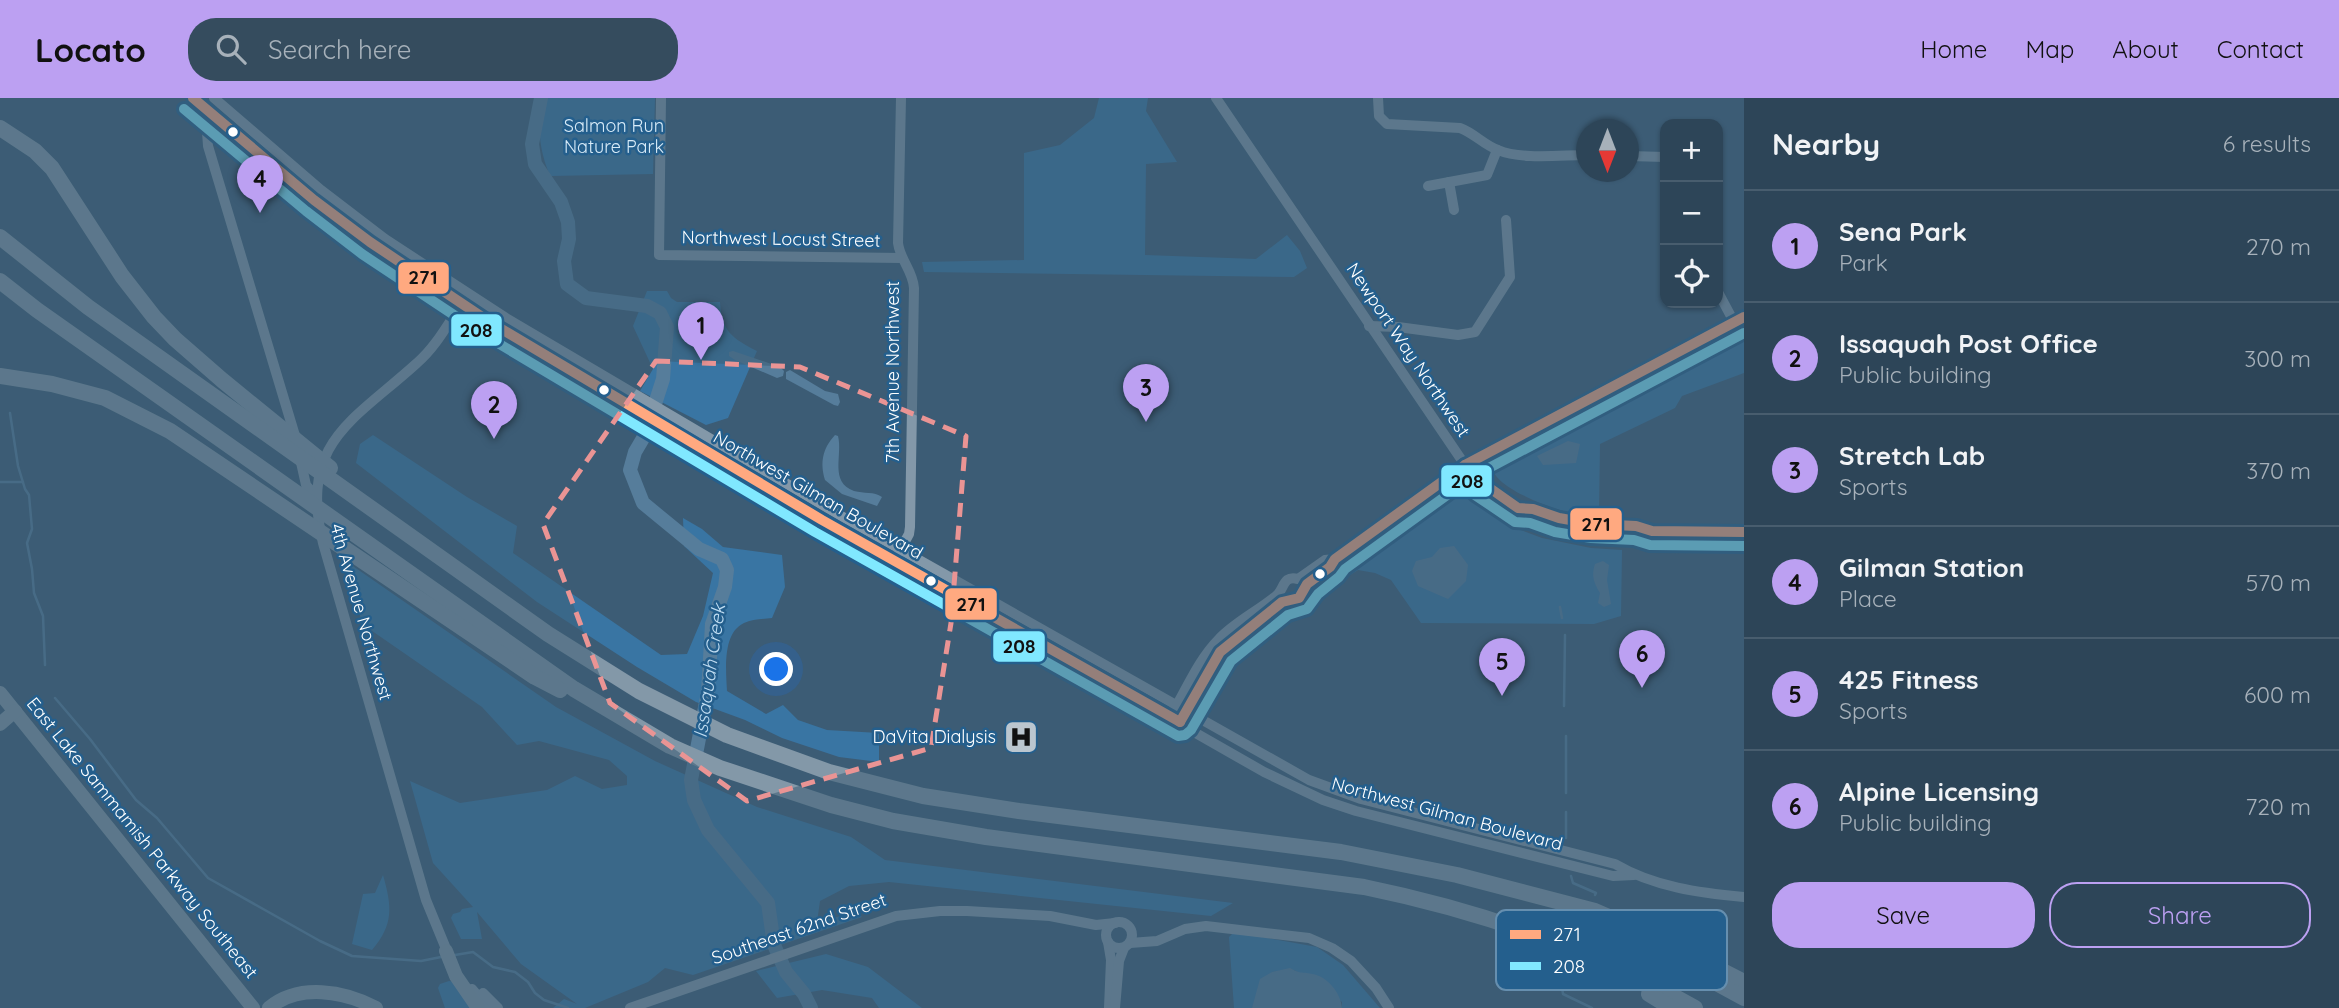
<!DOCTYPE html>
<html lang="en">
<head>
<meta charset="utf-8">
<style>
	:root { --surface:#2d4558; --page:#354c5e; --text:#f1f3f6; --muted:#a7b1ba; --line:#485d6e; --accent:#bca0f2 }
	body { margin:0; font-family:Quicksand,sans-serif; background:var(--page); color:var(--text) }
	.controls { position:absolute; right:21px; top:21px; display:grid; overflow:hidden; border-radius:14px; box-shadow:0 2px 5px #0004 }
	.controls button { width:63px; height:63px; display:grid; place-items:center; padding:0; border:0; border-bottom:2px solid var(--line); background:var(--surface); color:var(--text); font:35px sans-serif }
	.compass { position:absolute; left:1576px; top:21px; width:63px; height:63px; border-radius:50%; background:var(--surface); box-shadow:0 2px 5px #0004; rotate:180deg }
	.you { position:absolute; left:777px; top:572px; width:24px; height:24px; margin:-18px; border:5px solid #fff; border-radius:50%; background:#1a73e8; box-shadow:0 0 0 10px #1a73e833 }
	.badge { display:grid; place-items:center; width:46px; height:46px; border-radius:50%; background:var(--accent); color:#111; font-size:23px; font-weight:700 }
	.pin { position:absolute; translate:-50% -58px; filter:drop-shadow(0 2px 4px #0008) }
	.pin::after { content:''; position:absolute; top:37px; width:24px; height:21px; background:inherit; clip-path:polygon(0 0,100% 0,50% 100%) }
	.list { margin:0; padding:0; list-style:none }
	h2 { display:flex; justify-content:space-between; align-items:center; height:91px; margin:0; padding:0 28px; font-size:30px }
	h2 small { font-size:23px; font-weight:400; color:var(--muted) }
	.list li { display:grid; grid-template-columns:46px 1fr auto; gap:21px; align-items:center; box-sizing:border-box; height:112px; padding:0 28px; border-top:2px solid var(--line) }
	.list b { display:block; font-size:26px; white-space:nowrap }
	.list p { margin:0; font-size:23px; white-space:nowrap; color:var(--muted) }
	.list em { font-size:23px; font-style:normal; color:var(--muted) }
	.actions { display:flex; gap:14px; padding:21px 28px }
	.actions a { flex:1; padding:16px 0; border:2px solid var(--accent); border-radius:28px; text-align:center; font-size:24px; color:var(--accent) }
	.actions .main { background:var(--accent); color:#111 }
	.icon { flex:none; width:38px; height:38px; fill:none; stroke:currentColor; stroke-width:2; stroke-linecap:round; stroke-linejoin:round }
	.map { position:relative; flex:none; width:1744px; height:910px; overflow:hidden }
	header { display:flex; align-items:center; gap:42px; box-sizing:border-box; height:98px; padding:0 35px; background:var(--accent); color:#111 }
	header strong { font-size:33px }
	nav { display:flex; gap:38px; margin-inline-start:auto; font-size:24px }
	.search { width:490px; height:63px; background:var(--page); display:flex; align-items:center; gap:18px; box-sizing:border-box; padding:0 24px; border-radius:28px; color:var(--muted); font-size:26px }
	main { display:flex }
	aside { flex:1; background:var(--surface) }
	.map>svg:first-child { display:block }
</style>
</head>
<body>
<header>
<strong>Locato</strong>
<div class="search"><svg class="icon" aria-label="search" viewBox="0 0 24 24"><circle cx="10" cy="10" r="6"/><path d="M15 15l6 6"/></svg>Search here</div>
<nav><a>Home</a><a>Map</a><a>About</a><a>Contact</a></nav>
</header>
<main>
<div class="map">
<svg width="1744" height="910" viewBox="0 0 1744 910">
	<rect width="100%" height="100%" fill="#3c5c75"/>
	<!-- green -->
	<g fill="#3975a3">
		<path d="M545,0H655L653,76L550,78C539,51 536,28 545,0Z"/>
		<polygon points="1099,0 1148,0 1146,13 1177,64 1146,66 1145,157 1256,161 1287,137 1300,153 1307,170 1294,179 924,174 922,164 1024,162 1024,55 1060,47 1094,20"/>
		<path d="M647,193H667L671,200L677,204H720C722,234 732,240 757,253L728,320L706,327L640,293L653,271L633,228Z"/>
		<path d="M1744,231V275L1682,298L1675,310L1600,346L1599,417C1590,417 1580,417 1572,415C1554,412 1470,382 1498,358Z"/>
		<path d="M373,337L467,399L517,428L513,455L661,557L687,556L703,518L713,475L684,448L683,420L702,431L723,449L782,457L785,489L772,520C763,521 752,521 744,525C722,535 726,573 727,593L766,616L783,607L798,622L827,632L879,635V664L839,659L782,640L745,622L696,604L637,569L537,504L356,365L360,346Z"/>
		<polygon points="1451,389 1460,390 1483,410 1513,429 1542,440 1591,450 1622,452 1621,518 1594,526 1421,525 1391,482 1375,475 1358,472 1325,493 1323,481"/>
		<polygon points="347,464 556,609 655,663 757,709 851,739 885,762 1233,805 1211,818 889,784 849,788 820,803 817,824 856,814 862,819 693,877 665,870 648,884 585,910 553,910 564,901 577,906 521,866 477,814 482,841 461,841 451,820 453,816 460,814 462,811 473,809 433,765 410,683 460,705 547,692 575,678 602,691 627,687 627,678 609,662 539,643 517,647 482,609 362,526"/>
		<path d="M383,777C392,809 394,826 372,852L352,846L363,796L375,795Z"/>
		<polygon points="1234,834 1317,849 1343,867 1380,910 1342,910 1342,904 1306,875 1302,877 1294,872 1272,874 1252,910 1234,910 1229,839"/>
		<polygon points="826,856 868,869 922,910 879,910 872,900 822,892 777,900 756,873"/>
		<polygon points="449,883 456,884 474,910 445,910 438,890 440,886"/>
	</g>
	<!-- water -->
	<g fill="#567d9b">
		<polygon points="733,253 780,269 784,273 783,278 777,280 735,262 729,258 729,254"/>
		<polygon points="790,272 825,293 838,296 840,304 838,308 834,307 786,281 786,274"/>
		<path d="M835,337L838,338C843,357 829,384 854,393C864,396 874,393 882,399L877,408L842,396L825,382C820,365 822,351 835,337Z"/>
		<polygon points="1568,343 1580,346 1576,365 1543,367 1537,358"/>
		<polygon points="1454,448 1468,467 1466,483 1448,501 1418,488 1412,473 1416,463 1432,459 1440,450"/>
		<path d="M1603,463L1609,467L1607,482L1611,506L1604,509L1598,505L1600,495C1594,485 1591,478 1595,466Z"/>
		<path d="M1290,870C1303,877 1300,873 1312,876C1327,878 1341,895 1342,910H1252L1260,881L1272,874Z"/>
	</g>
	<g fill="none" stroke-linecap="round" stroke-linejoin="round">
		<!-- stream -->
		<g stroke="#567d9b" stroke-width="2.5">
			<polyline points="10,315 18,368 25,391 29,397 32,431 27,445 32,471 34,495 43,518 45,567"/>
			<polyline points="0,384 23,384"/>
			<polyline points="1560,509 1562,520"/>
			<polyline points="55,600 90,641 136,702 157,720 208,780 320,843 352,858 421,863 441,859"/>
			<polyline points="1564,608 1565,537"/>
			<polyline points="1566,638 1566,695"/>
			<polyline points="1566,714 1566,740"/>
			<polyline points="1571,778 1573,785 1596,795 1595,797"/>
			<polyline points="455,857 473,854 493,869 515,874 528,884 535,895 544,902 568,910"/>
			<polyline points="1560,875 1563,896 1592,910"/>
		</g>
		<!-- river -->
		<polyline stroke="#567d9b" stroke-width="14" points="541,0 532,46 535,66 561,104 568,124 569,141 564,163 567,186 586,200 647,208 660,215 667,229 663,281 645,337 635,354 630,372 643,405 699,451 722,461 727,472 725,489 712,526 708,594 691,682 694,702 708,732 768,805 774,847 786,874 804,896 811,910"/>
		<!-- minor -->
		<g stroke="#8398a9" stroke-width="10">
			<polyline points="193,0 314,102 370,144 488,223 822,422 1264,674 1323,702 1356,713 1613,778 1634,777"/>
			<path d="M214,0L321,92L385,141L506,220L843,419L1309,682L1361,701L1615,766C1654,789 1700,795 1744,799"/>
			<polyline points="661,0 659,157 902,160"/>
			<path d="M1216,0L1465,367C1475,377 1485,388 1497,396C1504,402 1512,406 1519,411C1523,415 1526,420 1530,423C1560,440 1620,445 1652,433"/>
			<path d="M1378,0L1379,18L1387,26L1460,30C1474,35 1484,47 1498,52C1521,62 1561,57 1587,57"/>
			<polyline points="213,19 207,34 208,48 296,341"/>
			<polyline points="1629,58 1665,59"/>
			<polyline points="1449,84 1454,112"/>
			<polyline points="1428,88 1487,77 1497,52"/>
			<polyline points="1718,194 1734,224"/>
			<polyline points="1369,228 1398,229 1458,237 1475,234 1510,179 1506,122"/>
			<polyline points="300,360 306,387 316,398"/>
			<polyline points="1518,410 1533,411 1575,424 1636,428 1652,433 1744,434"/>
			<path d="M898,456L909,436L910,429L914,190C913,173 900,162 898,145L901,0"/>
			<polyline points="1298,481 1325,462 1335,461"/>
			<path d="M1173,614C1187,590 1199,561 1219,541C1235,524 1258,513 1276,498C1285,491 1282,477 1298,481"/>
			<polyline points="1183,619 1220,554 1229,545 1282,504 1299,500 1307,486 1330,469 1335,461 1465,367 1744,219"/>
			<circle cx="1119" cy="837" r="13"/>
			<polyline points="1108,844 1111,862 1109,910"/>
			<polyline points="1130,845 1157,843 1185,831 1206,828 1309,840 1332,850 1351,863 1376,890 1389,910"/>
			<path d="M449,858L426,802L323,445C299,344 352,324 417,265C437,248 450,222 465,201"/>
			<polyline points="472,891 488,910"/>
			<polyline points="483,895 498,910"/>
			<polyline points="630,910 896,818 940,813 967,813 1050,818 1096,827 1115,825"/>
			<polyline points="1115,910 1119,863 1124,850"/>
		</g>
		<!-- major -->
		<g stroke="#8398a7" stroke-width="14">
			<polyline points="0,595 253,910"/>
			<polyline points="0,626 15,613"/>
			<polyline points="446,853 456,878 478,910"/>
			<path d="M269,910C299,885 344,893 376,910"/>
		</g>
		<!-- highway -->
		<g stroke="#8398a8" stroke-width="16">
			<polyline points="0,30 35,53 52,70 122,178 154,219 175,241 222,282 330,370"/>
			<polyline points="0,139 88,209 548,536 639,593 727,637 829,674 923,698 1019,713 1341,754 1457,777 1595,813 1662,842 1744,884"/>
			<path d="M0,183L37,212L574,591L670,648L720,670L831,707L893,723L986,739L1364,789C1481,813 1592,851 1695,910"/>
			<polyline points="0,278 52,286 105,300 170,333 535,579 560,592"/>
			<polyline points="1596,826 1654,851 1744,900"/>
			<polyline points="1649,896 1672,910"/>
		</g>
		<!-- bus-1 casing -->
		<g stroke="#245f8d" stroke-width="16">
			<g id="bus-1">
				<polyline points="193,0 314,102 370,144 488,223 822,422 1180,624"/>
				<polyline points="1465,367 1484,386 1518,410 1533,411 1559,420 1593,426 1636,428 1652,433 1744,434"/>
				<polyline points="1180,624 1220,554 1282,504 1299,500 1307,486 1330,469 1335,461 1465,367 1744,219"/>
			</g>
		</g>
		<!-- bus-2 casing -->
		<g stroke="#245f8d" stroke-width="16">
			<g id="bus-2">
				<polyline points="184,11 306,113 362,156 481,235 815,434 1178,638 1185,637 1191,632 1231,563 1288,517 1307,511 1318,496 1339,479 1345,471 1472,379 1744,235"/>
				<polyline points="1455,377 1475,397 1515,424 1530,425 1555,434 1591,440 1634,442 1650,447 1744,448"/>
			</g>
		</g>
		<!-- bus-1 -->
		<use href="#bus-1" stroke="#ffa980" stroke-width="10"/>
		<!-- bus-2 -->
		<use href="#bus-2" stroke="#80e8ff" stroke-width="10"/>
	</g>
	<!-- marked area -->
	<path d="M0 0H1744V910H0ZM656,263L800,269L966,338L951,525L931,650L747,703L610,605L543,426Z" fill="#3c5c75" fill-opacity=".55" fill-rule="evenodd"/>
	<path fill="none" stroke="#ea9494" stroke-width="5" stroke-dasharray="14 9" stroke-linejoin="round" d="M656,263L800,269L966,338L951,525L931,650L747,703L610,605L543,426Z"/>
	<!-- icons -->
	<defs>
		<g id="hospital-square" transform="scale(1.75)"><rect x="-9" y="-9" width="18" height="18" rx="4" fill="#bbc6cf" stroke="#245f8d"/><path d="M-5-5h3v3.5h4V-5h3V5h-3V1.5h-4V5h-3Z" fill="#111"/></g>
	</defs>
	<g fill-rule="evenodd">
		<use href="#hospital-square" x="1021" y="639"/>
	</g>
	<!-- markers -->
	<g fill="#fff" stroke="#245f8d" stroke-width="2.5">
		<circle cx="233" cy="34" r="6"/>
		<circle cx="604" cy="292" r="6"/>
		<circle cx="1320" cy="476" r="6"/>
		<circle cx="931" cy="483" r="6"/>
	</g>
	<g text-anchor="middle" stroke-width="5" stroke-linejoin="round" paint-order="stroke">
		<!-- park labels -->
		<g font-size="18" fill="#d8ebf8" stroke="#245f8d">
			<text x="614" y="34">Salmon Run<tspan x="614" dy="21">Nature Park</tspan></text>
		</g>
		<!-- street labels -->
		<g font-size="18" fill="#fff" stroke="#245f8d">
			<text transform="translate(781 141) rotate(1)" y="6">Northwest Locust Street</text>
			<text transform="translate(1408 252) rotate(56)" y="6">Newport Way Northwest</text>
			<text transform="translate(893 274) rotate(-90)" y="6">7th Avenue Northwest</text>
			<text transform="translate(818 397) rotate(30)" y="6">Northwest Gilman Boulevard</text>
			<text transform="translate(361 514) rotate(74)" y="6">4th Avenue Northwest</text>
			<text transform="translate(1447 716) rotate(15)" y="6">Northwest Gilman Boulevard</text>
			<text transform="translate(142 740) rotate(51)" y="6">East Lake Sammamish Parkway Southeast</text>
			<text transform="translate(799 831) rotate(-19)" y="6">Southeast 62nd Street</text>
		</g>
		<!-- poi labels -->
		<g font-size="18" fill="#fff" stroke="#245f8d" text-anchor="end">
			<text x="996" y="645">DaVita Dialysis</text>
		</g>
		<!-- water labels -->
		<g font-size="19" font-style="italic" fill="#c0ddf2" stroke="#245f8d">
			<text transform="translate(709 573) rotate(-82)" y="7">Issaquah Creek</text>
		</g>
	</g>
	<!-- legend -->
	<rect x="1496" y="812" width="231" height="80" rx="10" fill="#245f8d" stroke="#668faf" stroke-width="2"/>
	<rect x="1510" y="832" width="31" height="9" fill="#ffa980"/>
	<rect x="1510" y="864" width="31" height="8" fill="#80e8ff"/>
	<g font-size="19" fill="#fff">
		<text x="1553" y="843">271</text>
		<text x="1553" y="875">208</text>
	</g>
	<g stroke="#245f8d" stroke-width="2.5">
		<rect x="397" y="163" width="53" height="34" rx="7" fill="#ffa980"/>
		<rect x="450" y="215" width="53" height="34" rx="7" fill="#80e8ff"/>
		<rect x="1440" y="366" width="53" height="34" rx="7" fill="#80e8ff"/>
		<rect x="1569" y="409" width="54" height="34" rx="7" fill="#ffa980"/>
		<rect x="944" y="489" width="54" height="34" rx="7" fill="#ffa980"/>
		<rect x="992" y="532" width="54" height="33" rx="7" fill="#80e8ff"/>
	</g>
	<g font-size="19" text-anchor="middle" font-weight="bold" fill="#111">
		<text x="423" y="186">271</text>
		<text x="476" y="239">208</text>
		<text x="1467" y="390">208</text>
		<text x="1596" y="433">271</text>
		<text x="971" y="513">271</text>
		<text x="1019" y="555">208</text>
	</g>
</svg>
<div class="controls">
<button>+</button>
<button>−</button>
<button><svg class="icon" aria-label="locate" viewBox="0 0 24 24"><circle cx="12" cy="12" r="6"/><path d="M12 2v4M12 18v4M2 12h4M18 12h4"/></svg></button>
</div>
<svg class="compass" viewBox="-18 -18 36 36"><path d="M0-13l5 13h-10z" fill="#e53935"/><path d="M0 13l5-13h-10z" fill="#a7b1ba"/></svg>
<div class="you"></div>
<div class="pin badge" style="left:701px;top:262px">1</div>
<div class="pin badge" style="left:494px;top:341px">2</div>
<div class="pin badge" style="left:1146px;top:324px">3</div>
<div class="pin badge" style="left:260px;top:115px">4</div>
<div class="pin badge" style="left:1502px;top:598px">5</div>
<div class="pin badge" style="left:1642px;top:590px">6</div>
</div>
<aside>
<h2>Nearby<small>6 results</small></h2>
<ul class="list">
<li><span class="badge">1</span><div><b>Sena Park</b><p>Park</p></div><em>270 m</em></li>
<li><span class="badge">2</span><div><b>Issaquah Post Office</b><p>Public building</p></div><em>300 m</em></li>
<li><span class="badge">3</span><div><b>Stretch Lab</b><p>Sports</p></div><em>370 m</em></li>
<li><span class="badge">4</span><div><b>Gilman Station</b><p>Place</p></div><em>570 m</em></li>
<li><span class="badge">5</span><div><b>425 Fitness</b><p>Sports</p></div><em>600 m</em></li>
<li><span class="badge">6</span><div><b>Alpine Licensing</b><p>Public building</p></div><em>720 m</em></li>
</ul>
<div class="actions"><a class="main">Save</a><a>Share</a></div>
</aside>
</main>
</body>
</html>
